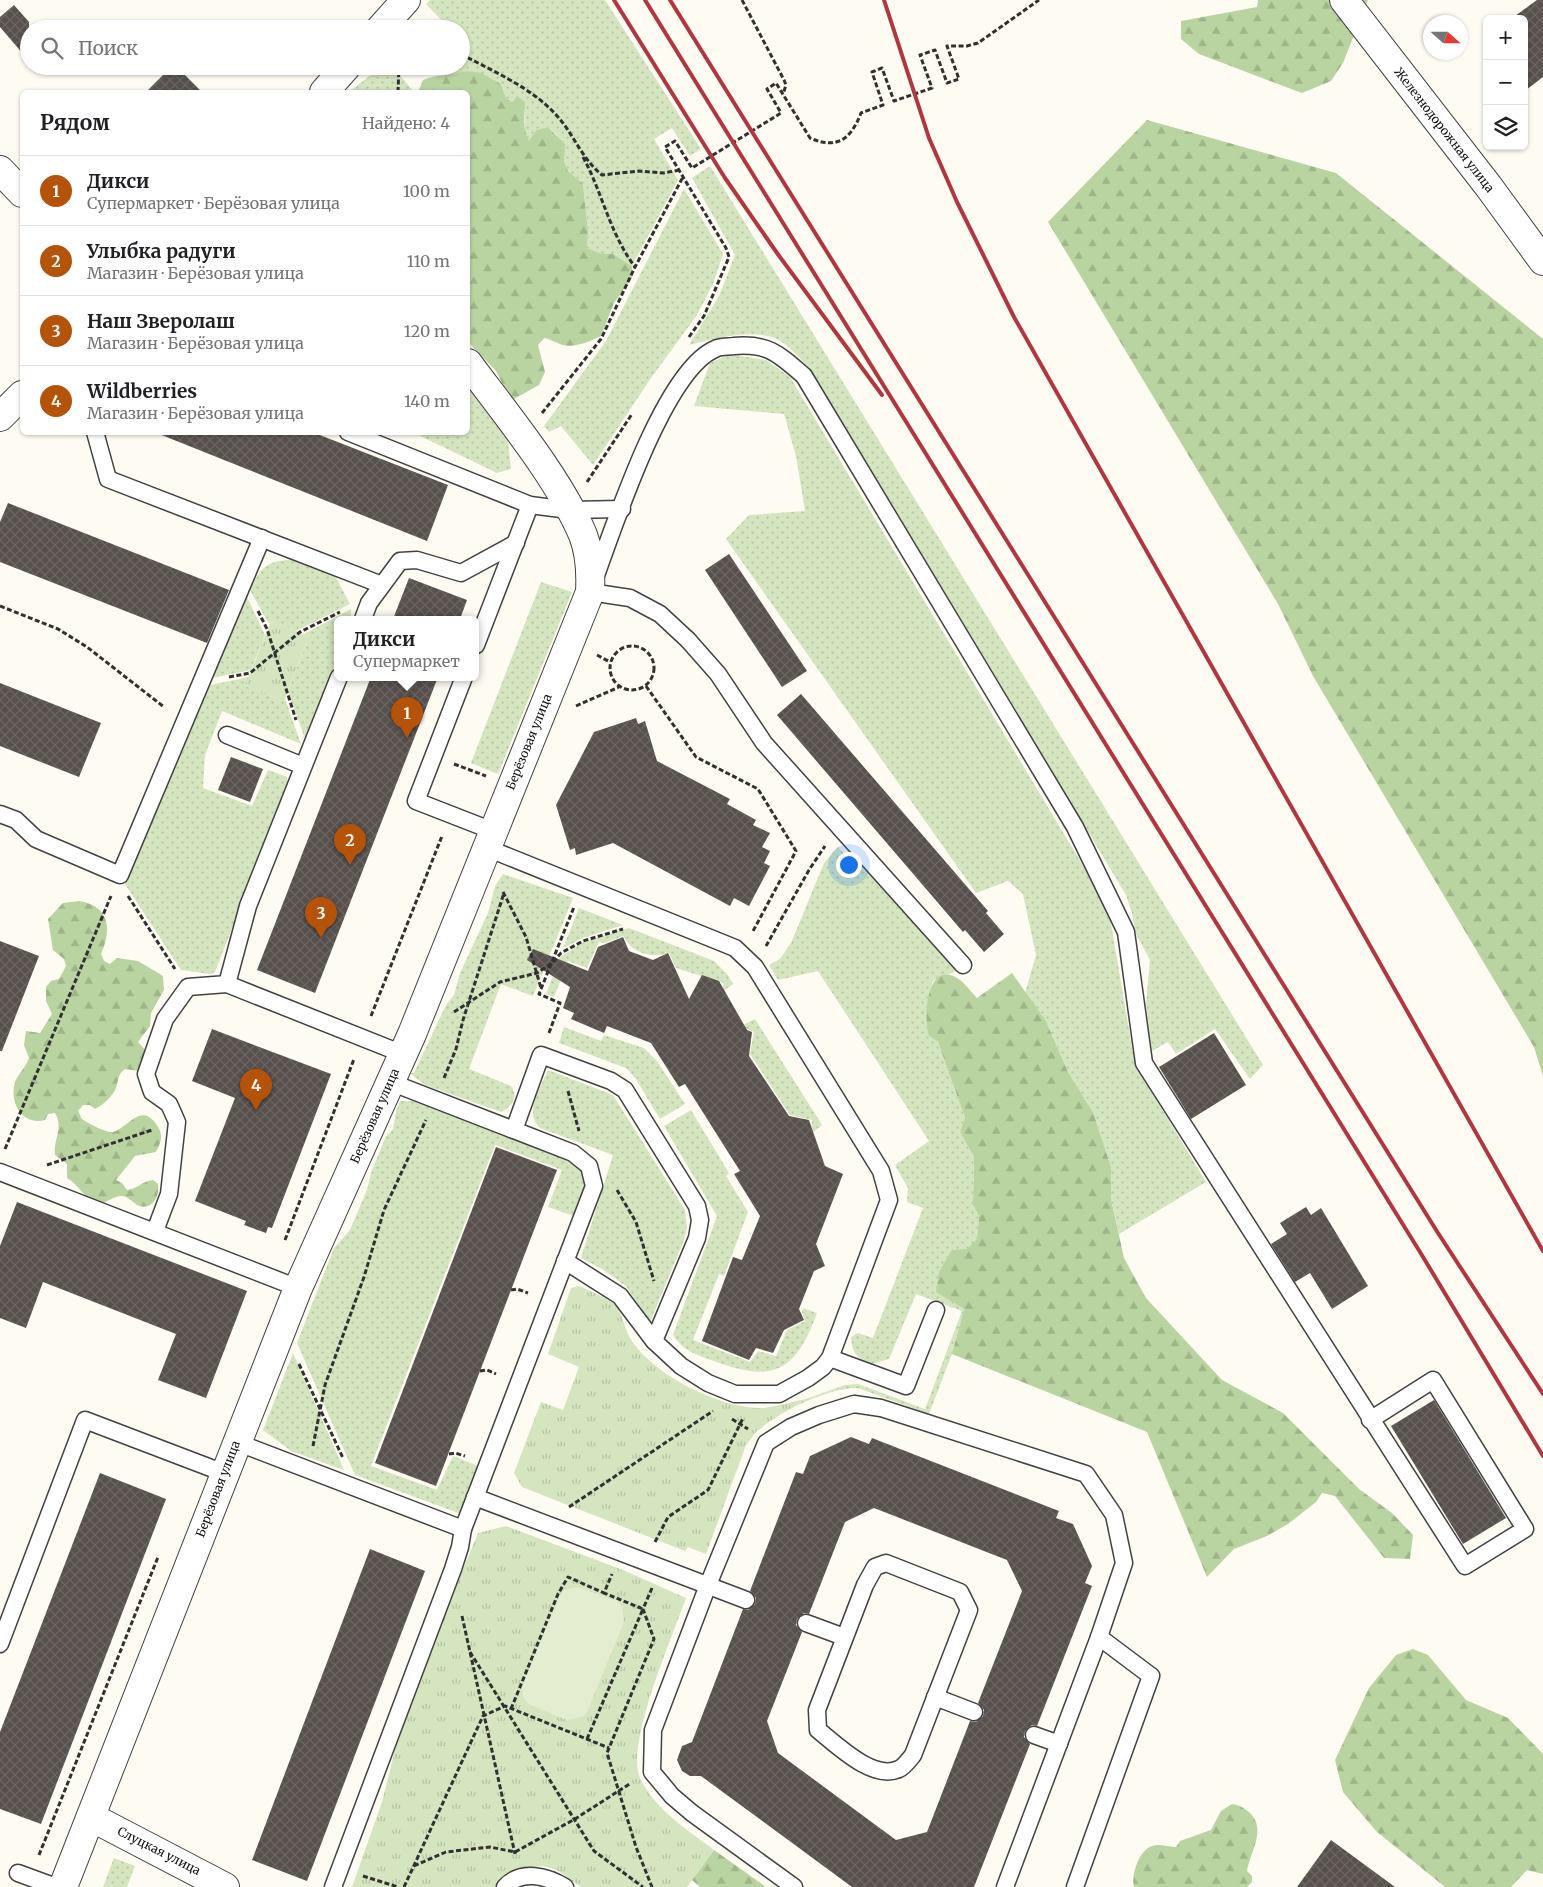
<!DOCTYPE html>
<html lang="ru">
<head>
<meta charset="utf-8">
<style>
	:root { --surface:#fff; --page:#f2f2f2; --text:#202124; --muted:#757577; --line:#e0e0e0; --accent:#b45309 }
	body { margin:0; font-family:Merriweather,serif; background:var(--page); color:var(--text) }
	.controls { position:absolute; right:15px; top:15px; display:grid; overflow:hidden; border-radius:8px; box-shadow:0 1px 4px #0004 }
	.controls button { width:45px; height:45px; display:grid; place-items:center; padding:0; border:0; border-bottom:1px solid var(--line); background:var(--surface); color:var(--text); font:25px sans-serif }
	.compass { position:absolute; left:1423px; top:15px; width:45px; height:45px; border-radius:50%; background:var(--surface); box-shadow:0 1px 4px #0004; rotate:111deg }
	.you { position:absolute; left:848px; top:864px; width:18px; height:18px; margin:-12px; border:4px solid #fff; border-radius:50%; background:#1a73e8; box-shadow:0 0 0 8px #1a73e833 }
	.badge { display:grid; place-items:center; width:32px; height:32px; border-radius:50%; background:var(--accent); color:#fff; font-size:16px; font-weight:700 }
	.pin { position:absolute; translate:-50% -41px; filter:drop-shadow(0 1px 2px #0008) }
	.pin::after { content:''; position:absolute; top:26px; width:18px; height:15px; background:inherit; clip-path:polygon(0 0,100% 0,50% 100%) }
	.popup { position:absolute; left:334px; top:616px; width:145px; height:65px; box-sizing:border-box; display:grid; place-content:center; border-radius:8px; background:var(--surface); filter:drop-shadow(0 1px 4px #0005); font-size:16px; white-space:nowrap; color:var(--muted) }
	.popup b { font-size:19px; color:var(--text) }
	.popup::after { content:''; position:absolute; left:50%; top:100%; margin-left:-10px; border:10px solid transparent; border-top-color:var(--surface) }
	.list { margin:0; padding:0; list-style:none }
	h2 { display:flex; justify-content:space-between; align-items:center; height:65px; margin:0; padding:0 20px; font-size:21px }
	h2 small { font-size:16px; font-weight:400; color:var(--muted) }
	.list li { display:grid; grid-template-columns:32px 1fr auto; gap:15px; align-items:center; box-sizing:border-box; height:70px; padding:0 20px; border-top:1px solid var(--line) }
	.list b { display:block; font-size:19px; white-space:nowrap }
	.list p { margin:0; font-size:16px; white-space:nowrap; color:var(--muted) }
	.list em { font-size:16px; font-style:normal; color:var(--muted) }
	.icon { flex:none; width:28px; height:28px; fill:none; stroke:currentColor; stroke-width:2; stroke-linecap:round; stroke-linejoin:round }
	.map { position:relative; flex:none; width:1543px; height:1887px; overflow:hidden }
	.search { position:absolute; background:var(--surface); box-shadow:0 1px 4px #0004; left:20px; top:20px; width:450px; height:55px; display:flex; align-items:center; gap:12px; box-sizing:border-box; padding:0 18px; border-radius:28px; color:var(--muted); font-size:19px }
	.panel { position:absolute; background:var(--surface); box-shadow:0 1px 4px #0004; left:20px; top:90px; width:450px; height:345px; border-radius:8px }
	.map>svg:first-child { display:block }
</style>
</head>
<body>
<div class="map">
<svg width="1543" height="1887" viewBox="0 0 1543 1887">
	<defs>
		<pattern id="grass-dots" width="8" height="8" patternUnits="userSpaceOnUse" patternTransform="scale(1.25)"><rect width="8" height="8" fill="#d4e5c0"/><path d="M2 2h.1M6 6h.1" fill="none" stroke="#b5c3a4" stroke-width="1.8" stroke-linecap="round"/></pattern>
		<pattern id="forest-firs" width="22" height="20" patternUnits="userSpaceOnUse" patternTransform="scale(1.25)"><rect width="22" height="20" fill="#b9d4a1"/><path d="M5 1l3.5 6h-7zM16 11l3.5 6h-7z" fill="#9eb589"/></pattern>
		<pattern id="park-tufts" width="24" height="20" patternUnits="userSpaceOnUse" patternTransform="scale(1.25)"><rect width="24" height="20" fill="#d4e5c0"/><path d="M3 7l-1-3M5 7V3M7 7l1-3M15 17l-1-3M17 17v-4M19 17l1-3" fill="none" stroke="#b5c3a4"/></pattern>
		<pattern id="building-cross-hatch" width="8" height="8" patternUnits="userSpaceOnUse" patternTransform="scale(1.25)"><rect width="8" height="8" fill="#57504d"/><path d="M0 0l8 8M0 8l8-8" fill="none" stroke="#6a6562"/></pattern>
	</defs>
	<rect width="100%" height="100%" fill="#fefbf3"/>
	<!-- grass -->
	<g fill="url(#grass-dots)">
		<path d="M430,0H605L701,149L690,156L672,128L654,139L678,180L632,266L613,254H602L587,248L588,232L583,184C578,180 571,175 568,170C556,150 575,149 548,127L536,130L529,142L525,133V109L517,96L512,102L506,98L501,84L466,71L453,75L437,74L447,66H461V29H450L426,4Z"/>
		<polygon points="376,66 392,66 414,92 348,92 371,75"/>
		<path d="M710,166L1263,1065L1250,1079L1215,1029L1176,1054L1168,1042L1152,1051L1146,1004L1150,960L1136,934L1132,913L1126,895L815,376C805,364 795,351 782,342C759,326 714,339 689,345L719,296L735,255L692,178Z"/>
		<polygon points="684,189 723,254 713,284 697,315 651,378 593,465 561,426 549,432 544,426 606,341"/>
		<polygon points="730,354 766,360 790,377 1103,899 1110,918 1135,1065 1206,1182 1119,1234 1111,1199 1111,1167 1093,1112 1068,1072 1046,1021 1025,993 1036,955 1023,894 1008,881 976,893 726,539 749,515 805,511 796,456 784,414 694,406 710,363"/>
		<polygon points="468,388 508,441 511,469 497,473 414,433 468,432"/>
		<path d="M297,559L333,572L350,604L296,631L271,621L269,624L250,590C262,564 268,561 297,559Z"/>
		<polygon points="541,582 572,592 498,774 471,763"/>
		<polygon points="247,597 265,635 251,670 212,678"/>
		<polygon points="351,609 351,619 338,619 338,657 305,739 288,691 309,636 304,634"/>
		<polygon points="249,677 245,686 284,701 285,699 301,744 222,711 205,755 203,788 252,806 268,770 287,777 288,784 215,972 210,974 181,970 125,884 210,685"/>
		<path d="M838,847L847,857L854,851L958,969C949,976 941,975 932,982L929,1036L938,1042L965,1118L960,1132L974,1157L973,1205L979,1216L977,1240L937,1292L964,1309L952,1354L929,1414L858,1388C830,1387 779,1411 759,1430L751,1428V1408H766L806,1399L845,1385L858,1384L925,1409L962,1311L916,1294L889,1359L872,1364C857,1359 852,1353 851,1337L858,1333L873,1338L923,1208L907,1202L908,1188L895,1165L929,1141L818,971L778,980L769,965L780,959L791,943L824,863Z"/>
		<path d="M503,874L573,898L533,996L501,984L469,1069L511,1086C519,1097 512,1107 501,1112L425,1085L410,1073H414L446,1005L454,995L460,973L488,913L495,886Z"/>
		<polygon points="579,908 623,925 583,938 563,948"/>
		<path d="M629,928L714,961L727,974L733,984L722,992L724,983L676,968L669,953C651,959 632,953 623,936L605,943L599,942L587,968L568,961L554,997L546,994L560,957L584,942Z"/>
		<polygon points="755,1019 822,1125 812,1133 812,1120 790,1115 750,1054 754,1032 741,1026"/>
		<polygon points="564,1027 601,1041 604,1035 644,1048 657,1061 685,1104 660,1119 636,1079 626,1068 559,1043"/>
		<path d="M548,1070L613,1095L685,1210L687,1227L684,1240L650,1322L626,1286L602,1269L581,1258L613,1155L540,1128C523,1113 541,1087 548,1070Z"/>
		<polygon points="400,1101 421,1101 571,1157 587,1178 574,1216 548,1207 562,1170 495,1145 371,1466 437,1490 453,1456 478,1466 461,1514 355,1475 297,1343 334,1248 350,1230 367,1190 371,1173 386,1136 393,1129 396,1111"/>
		<path d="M691,1110L729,1173L726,1176L748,1212L724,1276L719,1274L693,1340L750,1362L758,1351L776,1356L787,1330L805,1321L802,1312L803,1308L817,1313C795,1373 773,1383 714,1361C697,1355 683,1351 673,1335L717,1216L664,1126Z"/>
		<polygon points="293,1353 344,1470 291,1451 263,1430"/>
		<polygon points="114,1858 135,1866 127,1887 103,1887"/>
	</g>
	<!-- forest -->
	<g fill="url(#forest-firs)">
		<polygon points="1258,0 1368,0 1343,63 1331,81 1302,93 1199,54 1181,39 1181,21 1257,7"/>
		<path d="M466,71L481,73L501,84L506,98L512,102L517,96L525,102C525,116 522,127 529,141L536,130L548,127L565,144L564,161L568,171L583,184L588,232L587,248L602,254H613L632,266V278L614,303L601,336C591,341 575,348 563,345C556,343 551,339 544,338L538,345L545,372L539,385L514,399L503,385L496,371L468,342V92H418L423,80C438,74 451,76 466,71Z"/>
		<polygon points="1147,120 1336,173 1543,339 1543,1076 1534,1047 1313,676 1278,604 1048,222"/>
		<path d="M79,901C110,906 112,930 101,954L104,961L110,964L117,958L138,961L163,976L164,990L151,1013L150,1026L138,1042L148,1053L139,1071L125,1069C117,1075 119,1079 116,1088C113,1096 103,1105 95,1109L90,1105H83L78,1111C79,1112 81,1117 81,1118C86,1123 107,1133 113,1132C129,1127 142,1100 158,1127C164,1136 160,1144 156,1152L135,1156L116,1180L122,1183L127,1190C136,1190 142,1181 153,1180L158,1184C160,1196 153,1210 139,1206C133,1203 129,1197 122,1196C112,1195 103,1208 93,1202C83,1196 78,1184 67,1178V1164L55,1155C53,1140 64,1128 55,1113L48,1114L45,1120C22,1126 9,1103 15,1082C18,1074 26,1067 29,1058L24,1045L26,1031L40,1033L52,1014L46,1001V987L51,981L59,979L66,966L64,959L53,950L48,919L63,903Z"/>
		<path d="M1012,973L1046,1021L1068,1072L1093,1112L1111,1167V1199L1124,1258L1146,1298L1222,1380L1283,1413L1359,1489L1392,1513L1413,1535L1410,1559L1384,1558L1335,1496L1322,1493L1316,1502L1288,1524L1267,1536L1234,1549L1207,1577L1147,1432L952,1354L964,1309L936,1292L939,1272L952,1250L967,1249L977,1239L979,1216L973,1205L974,1157L960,1132L965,1118L938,1042L929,1036C924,1022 925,969 950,975C961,977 970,991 977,998Z"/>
		<polygon points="1413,1649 1428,1655 1466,1700 1508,1718 1543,1754 1543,1874 1527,1870 1511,1887 1445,1887 1376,1831 1343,1792 1335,1760 1369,1688 1396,1655"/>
		<path d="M1232,1804C1240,1805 1244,1808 1250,1813C1267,1830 1250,1852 1247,1871L1252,1876V1882L1247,1887H1134C1131,1875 1139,1850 1152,1846C1160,1843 1168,1847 1176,1847L1180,1841L1211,1830L1221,1811Z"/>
		<polygon points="714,1850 766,1887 700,1887 692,1880"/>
	</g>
	<!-- park -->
	<g fill="url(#park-tufts)">
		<polygon points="271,621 309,636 284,701 245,686"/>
		<path d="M579,1286C588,1290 614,1301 618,1309C624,1319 625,1331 632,1341C655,1376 723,1410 765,1408C778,1407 793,1402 806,1399L760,1427L746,1445L706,1554L688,1547L685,1551L522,1487L514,1473L541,1402L563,1410L579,1367L548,1354L571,1288Z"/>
		<path d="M506,1526L623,1570L686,1598C673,1635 625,1745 640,1778C655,1810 688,1830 714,1850L687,1887H581L557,1870L543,1866L513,1870L496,1887H352L382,1802L396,1746L440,1625L478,1533Z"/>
	</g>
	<!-- pitch -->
	<polygon fill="#e4edd0" points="578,1587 617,1601 622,1606 624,1622 588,1710 584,1716 567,1720 530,1705 523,1697 522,1686 560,1595 564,1590"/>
	<!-- building -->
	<g fill="url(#building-cross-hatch)" fill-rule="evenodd">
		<polygon points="1537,0 1543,0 1543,77 1526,90 1524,19 1511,19"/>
		<polygon points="14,5 29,22 29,61 0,27 0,17"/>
		<polygon points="172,66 176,66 202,92 146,92"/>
		<polygon points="154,432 312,432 448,485 427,541"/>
		<polygon points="8,503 229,590 207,643 0,562 0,522"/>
		<polygon points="729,554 807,671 782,687 705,570"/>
		<polygon points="409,578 467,600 460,619 393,619"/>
		<polygon points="371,677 438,677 315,993 257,970"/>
		<polygon points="0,683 101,723 79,777 0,746"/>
		<polygon points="801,694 988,911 986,913 1004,934 984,952 965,930 963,932 777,715"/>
		<polygon points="636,718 638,724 645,721 657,761 730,799 727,804 756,820 753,825 770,833 762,847 770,851 764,863 770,866 749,906 734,898 730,906 613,843 576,855 575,848 570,850 556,805 594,732"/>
		<polygon points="231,757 263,769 250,802 218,790"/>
		<polygon points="623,937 629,951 653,960 668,953 689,999 702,975 719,981 747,1030 752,1032 749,1056 789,1116 809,1120 825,1166 843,1174 816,1244 825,1266 814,1271 799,1309 804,1320 784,1330 773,1353 756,1348 749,1360 702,1341 733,1257 742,1260 760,1216 734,1174 740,1171 685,1084 679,1087 651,1043 607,1026 604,1033 571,1019 574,1013 563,1008 570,987 527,960 533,949 588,971 598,947"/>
		<polygon points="0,941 39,956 2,1051 0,1051"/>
		<polygon points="212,1029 331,1074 272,1228 268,1227 266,1233 244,1225 246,1221 195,1201 235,1098 192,1081"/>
		<polygon points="1214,1033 1246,1085 1191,1119 1159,1067"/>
		<polygon points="496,1147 557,1170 436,1486 375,1463"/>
		<polygon points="17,1202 247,1291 206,1398 158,1380 176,1334 43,1282 26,1328 0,1318 0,1246"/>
		<polygon points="1306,1207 1311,1215 1321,1208 1368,1286 1332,1309 1310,1273 1295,1282 1271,1244 1287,1234 1280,1223"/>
		<polygon points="1434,1400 1506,1518 1463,1544 1391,1426"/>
		<path d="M851,1437L869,1444L872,1438L1059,1511L1056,1518L1073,1524L1092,1566L1085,1583L1092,1586L1037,1726L1032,1725L1025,1731L1024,1737L1030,1744L974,1887H852L701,1776H690L682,1771L677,1760L682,1746L692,1742L743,1609L748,1610L755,1604L756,1598L750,1591L796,1472L803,1474L810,1456ZM874,1508L1007,1560L1022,1591L978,1703L984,1710L983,1716L976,1722L970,1721L927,1832L896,1840L778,1753L767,1721L802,1632L796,1625L797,1619L804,1613L809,1614L845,1522Z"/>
		<polygon points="100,1473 166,1499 41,1824 0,1809 0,1732"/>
		<polygon points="370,1549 425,1571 307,1881 252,1860"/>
		<polygon points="1331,1840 1395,1887 1297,1887"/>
	</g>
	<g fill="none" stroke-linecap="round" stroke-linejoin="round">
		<!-- service casing -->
		<g stroke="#424242" stroke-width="19">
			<g id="service">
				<polyline points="95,432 108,479 382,585"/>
				<polyline points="348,432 530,505 569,510 622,509"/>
				<polyline points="363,619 369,603 400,561 417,560 461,573 516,543"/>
				<polyline points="476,645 530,505"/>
				<polyline points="464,677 416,801 493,831"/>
				<polyline points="227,735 303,766"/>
				<polyline points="0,814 16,820 36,839 120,875 262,538"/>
				<polyline points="487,848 735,948 755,967 881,1171 889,1200 830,1358 823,1367 808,1378 779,1394 735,1394 708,1383 681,1366 654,1341 697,1238 700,1220 697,1206 625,1090 611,1081 541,1055 514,1130"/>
				<path d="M963,965L764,743L718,674L688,640L660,614L630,598L590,592C611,536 662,372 715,349C720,346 728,347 734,346C768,343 779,354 804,376L1075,827L1126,932L1144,1063L1465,1566L1525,1529L1433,1380L1370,1420"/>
				<polyline points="227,984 403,1054"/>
				<polyline points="0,1172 298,1288"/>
				<polyline points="155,1231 169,1194 177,1122 169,1104 152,1092 146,1074 165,1019 188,987 227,984 248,906 339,677"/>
				<polyline points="565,1261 620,1296 654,1341"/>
				<polyline points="830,1358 906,1386 936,1310"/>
				<polyline points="236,1442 463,1529"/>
				<polyline points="475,1497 746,1600"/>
				<path d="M886,1563L960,1592L969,1610L913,1755C909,1760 904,1767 899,1769C873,1781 837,1745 818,1730L817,1710L865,1585L875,1567Z"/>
				<polyline points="806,1623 844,1637"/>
				<polyline points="0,1644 85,1420 224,1473"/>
				<polyline points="935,1697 974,1712"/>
				<polyline points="1034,1735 1059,1744"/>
				<polyline points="18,1873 56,1887"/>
				<polyline points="333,1887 453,1569 460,1547 463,1529 594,1186 589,1166 573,1153 390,1082"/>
				<path d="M505,1887C521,1869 547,1876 565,1887"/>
				<polyline points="794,1887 692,1813 672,1796 652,1772 653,1730 708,1585 766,1443 791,1427 819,1415 854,1404 881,1408 1086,1474 1114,1515 1124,1563 1099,1637 1005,1887"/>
				<polyline points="1075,1887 1151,1676 1099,1637"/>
			</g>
		</g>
		<!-- minor casing -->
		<g stroke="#424242" stroke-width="30">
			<g id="minor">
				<polyline points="1344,0 1489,187 1543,261"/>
				<polyline points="380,29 406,0"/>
				<polyline points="324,92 347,66"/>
				<polyline points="0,170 22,193"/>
				<polyline points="0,417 22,395"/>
				<polyline points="91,1817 225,1887"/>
				<path d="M63,1887L298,1288L412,1034L590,592C591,573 590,553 583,535C559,478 505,413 468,363"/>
			</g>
		</g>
		<!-- path -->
		<g stroke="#313131" stroke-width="3" stroke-dasharray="5 2.5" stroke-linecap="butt">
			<polyline points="742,0 784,80 786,85 783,94"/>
			<path d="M461,54C494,72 533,88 558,117C574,135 582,159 602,175L639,171L663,173L680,170"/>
			<polyline points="398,92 399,66"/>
			<path d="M583,157C603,194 609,232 635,267"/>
			<path d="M689,337L704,316L729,257L726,248L665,147L675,141L692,168L781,113L767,89L776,83L810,138C837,150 851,139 861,113L883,105L872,72L882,68L894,101L932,88L920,55L935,50L947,83L959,79L947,46H967L978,43L1039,0"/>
			<polyline points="542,413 601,339 635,267 683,177"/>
			<polyline points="587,482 632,414"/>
			<polyline points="0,606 58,629 87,647 164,707"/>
			<polyline points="258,611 267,629 296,720"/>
			<circle cx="632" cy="668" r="22"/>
			<polyline points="597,655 610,662"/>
			<polyline points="229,677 250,673 300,632 340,612"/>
			<polyline points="646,686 696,757 758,789 796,851 752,933"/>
			<polyline points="576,706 619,687"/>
			<polyline points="454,764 486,776"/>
			<polyline points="503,892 526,937 541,988"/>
			<polyline points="128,896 175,969"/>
			<polyline points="766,946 809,870 825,846"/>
			<polyline points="454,1012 500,982 537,973 552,963 561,953 583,941 623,929"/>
			<polyline points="371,1016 442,836"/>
			<polyline points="549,1033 560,1003 539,994 574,907"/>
			<polyline points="444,1078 456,1049 463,1020 504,893"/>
			<polyline points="568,1091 579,1131"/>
			<polyline points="5,1149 111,896"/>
			<polyline points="47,1165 152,1130"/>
			<polyline points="617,1190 636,1222 654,1281"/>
			<polyline points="285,1240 354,1059"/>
			<polyline points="511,1290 517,1289 528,1293"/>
			<polyline points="299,1364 343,1458"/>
			<polyline points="480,1371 487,1370 496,1374"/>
			<polyline points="732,1419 748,1429"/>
			<polyline points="313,1446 325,1385 364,1277 384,1210 426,1120"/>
			<polyline points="449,1454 455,1453 465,1456"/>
			<polyline points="569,1507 713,1411"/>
			<polyline points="655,1542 668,1517 708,1490 743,1418"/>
			<polyline points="652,1588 643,1609 654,1639 607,1753 636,1847 652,1887"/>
			<polyline points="462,1616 515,1854"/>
			<polyline points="470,1652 594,1851 643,1887"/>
			<polyline points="511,1709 558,1594 568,1577 604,1593"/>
			<polyline points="587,1739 643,1609 604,1593 612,1574"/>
			<polyline points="39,1855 158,1557"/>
			<polyline points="414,1866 446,1852 490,1847 515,1852 575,1819 631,1783"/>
			<polyline points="363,1876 398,1887"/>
			<polyline points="404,1887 483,1716 505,1706 609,1748"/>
		</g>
		<!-- service -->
		<use href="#service" stroke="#fff" stroke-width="16"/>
		<!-- minor -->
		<use href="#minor" stroke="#fff" stroke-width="28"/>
		<!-- rail -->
		<g stroke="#b0373f" stroke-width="4">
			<polyline points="614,0 725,178 777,253 882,395"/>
			<polyline points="645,0 1420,1252 1543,1456"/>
			<polyline points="670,0 1438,1233 1543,1394"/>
			<polyline points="884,0 929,138 957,202 1014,317 1543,1251"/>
		</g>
	</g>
	<g text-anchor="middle" stroke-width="5" stroke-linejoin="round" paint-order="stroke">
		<!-- street labels -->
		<g font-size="12" fill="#0f0f0f" stroke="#fff">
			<text transform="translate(1444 130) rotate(52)" y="4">Железнодорожная улица</text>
			<text transform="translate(529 742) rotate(-68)" y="4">Берёзовая улица</text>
			<text transform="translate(375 1116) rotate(-66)" y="4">Берёзовая улица</text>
			<text transform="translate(218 1489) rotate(-69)" y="4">Берёзовая улица</text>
			<text transform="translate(159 1851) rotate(27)" y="4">Слуцкая улица</text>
		</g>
	</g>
</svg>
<div class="controls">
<button>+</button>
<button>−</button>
<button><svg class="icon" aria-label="layers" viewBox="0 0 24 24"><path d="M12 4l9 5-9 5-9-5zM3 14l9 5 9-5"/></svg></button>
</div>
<svg class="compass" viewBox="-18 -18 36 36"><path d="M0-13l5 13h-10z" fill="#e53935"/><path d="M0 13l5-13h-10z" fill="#757577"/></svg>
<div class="you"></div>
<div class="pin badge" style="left:407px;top:738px">1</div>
<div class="popup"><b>Дикси</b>Супермаркет</div>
<div class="pin badge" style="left:350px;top:865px">2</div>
<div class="pin badge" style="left:321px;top:938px">3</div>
<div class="pin badge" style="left:256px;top:1110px">4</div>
<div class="search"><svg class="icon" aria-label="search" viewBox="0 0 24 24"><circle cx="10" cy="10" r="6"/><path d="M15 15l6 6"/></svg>Поиск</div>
<section class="panel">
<h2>Рядом<small>Найдено: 4</small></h2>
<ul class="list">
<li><span class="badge">1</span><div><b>Дикси</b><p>Супермаркет · Берёзовая улица</p></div><em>100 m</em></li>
<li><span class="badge">2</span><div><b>Улыбка радуги</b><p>Магазин · Берёзовая улица</p></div><em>110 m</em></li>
<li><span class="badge">3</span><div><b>Наш Зверолаш</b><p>Магазин · Берёзовая улица</p></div><em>120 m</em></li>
<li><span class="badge">4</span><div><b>Wildberries</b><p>Магазин · Берёзовая улица</p></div><em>140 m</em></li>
</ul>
</section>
</div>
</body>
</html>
